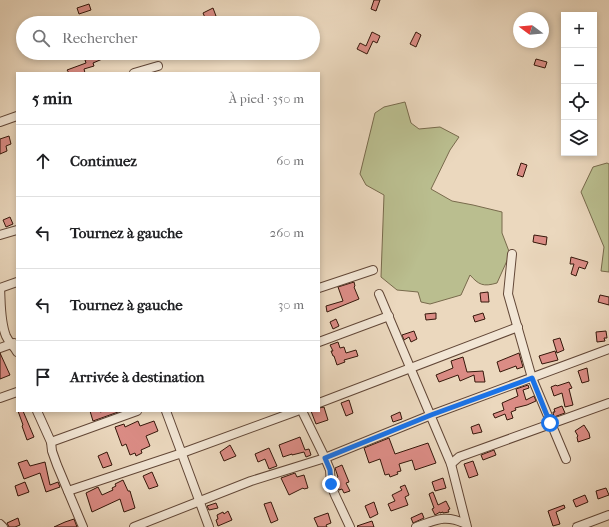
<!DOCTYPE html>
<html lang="fr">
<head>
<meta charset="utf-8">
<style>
	:root { --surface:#fff; --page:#f2f2f2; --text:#202124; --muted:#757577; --line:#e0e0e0 }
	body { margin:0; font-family:"IM FELL French Canon",serif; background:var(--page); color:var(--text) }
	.controls { position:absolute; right:12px; top:12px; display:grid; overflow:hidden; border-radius:0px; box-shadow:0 2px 6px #0003 }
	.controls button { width:36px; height:36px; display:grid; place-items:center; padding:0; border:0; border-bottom:1px solid var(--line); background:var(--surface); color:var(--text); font:20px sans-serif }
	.compass { position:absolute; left:513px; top:12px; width:36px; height:36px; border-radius:50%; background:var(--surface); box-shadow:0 2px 6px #0003; rotate:286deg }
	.stop { position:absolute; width:12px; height:12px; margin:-9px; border:3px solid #1a73e8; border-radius:50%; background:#fff }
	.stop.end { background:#1a73e8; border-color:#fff; box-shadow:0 1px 4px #0008 }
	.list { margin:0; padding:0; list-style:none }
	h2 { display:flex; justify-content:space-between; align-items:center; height:52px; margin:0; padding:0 16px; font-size:17px }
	h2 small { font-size:13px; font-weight:400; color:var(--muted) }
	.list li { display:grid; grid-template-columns:26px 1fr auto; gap:12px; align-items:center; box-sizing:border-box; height:72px; padding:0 16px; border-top:1px solid var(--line) }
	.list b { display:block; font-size:15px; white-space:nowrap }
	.list em { font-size:13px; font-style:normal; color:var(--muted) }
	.icon { flex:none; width:22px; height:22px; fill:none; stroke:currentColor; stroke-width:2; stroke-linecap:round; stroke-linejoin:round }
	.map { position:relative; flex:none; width:609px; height:527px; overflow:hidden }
	.search { position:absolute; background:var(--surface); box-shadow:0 2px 6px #0003; left:16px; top:16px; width:304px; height:44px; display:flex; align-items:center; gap:10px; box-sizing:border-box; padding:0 14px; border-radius:22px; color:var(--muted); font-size:15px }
	.panel { position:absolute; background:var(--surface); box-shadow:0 2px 6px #0003; left:16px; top:72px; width:304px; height:340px; border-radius:0px }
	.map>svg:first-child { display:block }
</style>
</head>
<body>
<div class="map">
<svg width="609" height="527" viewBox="0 0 609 527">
	<rect width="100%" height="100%" fill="#ebd8be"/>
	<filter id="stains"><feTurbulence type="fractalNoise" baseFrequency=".005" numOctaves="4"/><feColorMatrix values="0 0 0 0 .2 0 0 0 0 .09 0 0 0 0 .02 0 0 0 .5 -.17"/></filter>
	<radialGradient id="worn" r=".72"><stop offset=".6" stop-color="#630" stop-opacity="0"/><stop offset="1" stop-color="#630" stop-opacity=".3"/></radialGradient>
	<!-- green -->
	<g fill="#babe8f" stroke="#786a4c">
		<path d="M405,102L411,123L419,129L440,127L459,137L450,150L431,189L452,201L473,205L502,212V233L510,254L497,283C483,287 479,285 470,275L461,295L430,304L421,302L418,292L397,290L381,277L384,195L366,185L360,174L375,113L384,107Z"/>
		<polygon points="607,163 609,164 609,272 601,271 604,247 581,192 593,167"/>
	</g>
	<!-- building -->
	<g fill="#db8c85" stroke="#35170a">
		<polygon points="374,0 380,0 376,11 371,9"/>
		<polygon points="89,4 91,10 79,14 77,8"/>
		<polygon points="213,8 216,16 206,20 203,13"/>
		<polygon points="372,32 380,36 377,43 373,41 367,54 357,49 360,43 366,46"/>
		<polygon points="416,32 421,35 416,47 410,44"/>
		<polygon points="90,53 106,53 107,57 93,63 94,66 84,69 85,73 69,73 67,70 86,63 85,60 92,58"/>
		<polygon points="536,59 547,62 545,68 534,65"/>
		<polygon points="9,136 11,144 6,146 7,151 0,154 0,139"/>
		<polygon points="521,163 527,165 523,177 517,175"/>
		<polygon points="10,217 13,224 6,227 3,220"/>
		<polygon points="534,235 547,237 546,245 533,242"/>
		<polygon points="571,257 588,262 585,269 579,267 576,276 571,274 574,264 570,264"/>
		<polygon points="354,282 355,286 354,287 359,299 327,312 326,306 343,301 338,287"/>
		<polygon points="488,292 489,302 481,302 480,293"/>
		<polygon points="600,295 609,297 609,305 598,302"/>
		<polygon points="436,313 436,319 426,320 425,314"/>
		<polygon points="483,313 485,319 475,322 473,316"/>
		<polygon points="336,319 339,326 333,329 330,322"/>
		<polygon points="414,331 417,339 411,342 409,337 404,340 402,335"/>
		<polygon points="606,331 607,338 604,338 605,341 597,342 596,332"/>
		<polygon points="560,338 564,350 557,353 553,340"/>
		<polygon points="338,342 340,348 344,347 346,353 356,350 358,356 344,360 345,362 337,365 334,356 333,356 331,351 333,351 330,345"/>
		<polygon points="555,351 558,360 542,364 539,356"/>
		<polygon points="0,353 10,375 0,379"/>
		<polygon points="519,353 523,367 517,369 516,366 500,372 497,362"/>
		<polygon points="463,357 467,372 483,371 485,382 475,382 474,375 460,381 458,375 439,382 436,375 453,368 451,361"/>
		<polygon points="587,368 589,381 582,383 578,371"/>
		<polygon points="569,382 572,388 569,389 573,405 565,407 562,393 554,396 551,387 556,385 557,386"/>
		<polygon points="528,385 529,388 523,390 526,400 534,396 536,401 527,405 515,408 516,410 511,412 513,418 507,420 505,414 495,418 493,414 504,410 502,403 518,396 516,389"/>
		<polygon points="349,400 353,413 346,416 341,403"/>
		<polygon points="562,406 565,413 554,417 553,412 555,412 554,409"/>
		<polygon points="324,407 328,420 316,424 311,411 319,411 319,408"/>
		<polygon points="18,411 23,411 34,437 27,440 22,426 23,425"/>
		<polygon points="90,411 100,411 100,412 104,411 121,411 93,421"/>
		<polygon points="400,412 402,419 393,422 391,416"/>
		<polygon points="138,421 140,426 154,421 158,431 146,436 150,446 141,450 142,453 136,456 135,453 130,455 126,444 122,446 115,427 124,424 125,427"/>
		<polygon points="479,424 482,432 473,434 471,427"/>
		<polygon points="584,425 589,433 590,438 578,442 577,437 578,436 575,431"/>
		<polygon points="300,437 305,450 309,449 311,455 306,457 304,452 292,455 292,454 283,457 279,445"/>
		<polygon points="389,438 395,454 428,443 436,463 415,470 412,460 399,464 401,471 397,472 398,474 390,477 389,474 385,475 380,459 369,463 364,448"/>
		<polygon points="230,445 236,456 224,461 220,452"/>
		<polygon points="269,448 277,466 269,469 265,459 258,462 255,454"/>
		<polygon points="494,450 496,455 483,460 481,455"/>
		<polygon points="107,452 112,465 103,468 98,456"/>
		<polygon points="27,460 30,466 45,462 50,485 58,482 60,487 46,492 40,473 24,479 18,463"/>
		<polygon points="473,461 478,475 469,478 464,464"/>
		<polygon points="342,465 349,482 346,483 350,491 344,493 342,489 339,490 336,484 336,478 338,477 335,468"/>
		<polygon points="152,472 158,486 149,489 143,476"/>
		<polygon points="295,473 297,477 304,475 308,488 304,489 303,488 289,495 281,478"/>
		<polygon points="443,478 446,488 435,491 432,482"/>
		<polygon points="123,480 128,491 130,491 135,508 124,512 120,499 92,512 86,493 98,487 102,495 113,490 112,488 116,486 115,484"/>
		<polygon points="25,482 29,492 18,496 15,486"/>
		<polygon points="405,485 409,495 405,497 408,505 391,511 388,504 395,501 392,495 402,490 400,487"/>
		<polygon points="606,488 609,495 598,499 596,491"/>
		<polygon points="433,492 438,505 446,501 450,509 448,510 449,512 443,513 443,512 440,513 440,512 435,515 432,509 434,508 429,494"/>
		<polygon points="585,495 588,502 576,507 573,500"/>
		<polygon points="271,502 278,520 271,523 264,504"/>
		<polygon points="374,502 378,514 370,518 365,506"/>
		<polygon points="216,503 218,508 209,510 207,506"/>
		<polygon points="564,505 565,508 556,512 560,524 553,526 548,511"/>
		<polygon points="228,511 232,520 218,526 216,520 218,519 217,515 223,512 224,514"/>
		<polygon points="328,513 331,523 326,525 327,527 318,527 314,518"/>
		<polygon points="422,513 424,518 413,523 411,518"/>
		<polygon points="18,518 20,525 15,527 9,527 7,523"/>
		<polygon points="74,519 77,527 54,527 65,522"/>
		<polygon points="372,521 374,527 358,527 357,526"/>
	</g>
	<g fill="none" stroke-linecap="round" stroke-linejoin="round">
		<!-- minor casing -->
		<g stroke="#624737" stroke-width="10">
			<g id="minor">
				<polyline points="134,73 158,66"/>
				<polyline points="0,122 17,116"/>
				<polyline points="0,235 17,230"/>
				<polyline points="512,254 508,294 532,378 566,459"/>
				<path d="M0,288C1,303 0,321 6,336C9,343 14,346 17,352"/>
				<polyline points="0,288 17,282"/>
				<polyline points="319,288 373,270"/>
				<polyline points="379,294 451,464 467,527"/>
				<polyline points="319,342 389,316"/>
				<polyline points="0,348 14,343"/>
				<polyline points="0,398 17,392"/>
				<polyline points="319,403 518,327"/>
				<polyline points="37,411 51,442 52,451 57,465 83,527"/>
				<polyline points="166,411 209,527"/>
				<polyline points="302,411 325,458 330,470 331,485 335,495 350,527"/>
				<polyline points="51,442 137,411"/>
				<polyline points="451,464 459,457 609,403"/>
				<polyline points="68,491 182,453 297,411"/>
				<polyline points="0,524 3,527"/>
				<polyline points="134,527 251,481 325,458 431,415 609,349"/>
				<path d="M416,527C436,520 445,514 466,524"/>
				<polyline points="577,527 609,515"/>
			</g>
		</g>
		<!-- minor -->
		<use href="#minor" stroke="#f2e6d5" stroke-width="8"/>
	</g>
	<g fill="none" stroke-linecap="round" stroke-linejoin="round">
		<!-- route -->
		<polyline stroke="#1a73e8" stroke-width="5" points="331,484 330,470 325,458 431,415 532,378 550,423"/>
	</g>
	<rect width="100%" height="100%" filter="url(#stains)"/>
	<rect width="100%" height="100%" fill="url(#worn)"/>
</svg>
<div class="controls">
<button>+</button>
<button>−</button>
<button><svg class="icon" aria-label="locate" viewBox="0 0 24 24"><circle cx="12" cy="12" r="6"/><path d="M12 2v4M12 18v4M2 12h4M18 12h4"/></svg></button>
<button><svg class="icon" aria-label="layers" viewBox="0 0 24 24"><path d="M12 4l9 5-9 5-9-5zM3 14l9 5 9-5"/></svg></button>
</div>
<svg class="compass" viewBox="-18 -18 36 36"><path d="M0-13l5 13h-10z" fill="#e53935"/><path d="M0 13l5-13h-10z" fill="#757577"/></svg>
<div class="stop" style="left:550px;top:423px"></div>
<div class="stop end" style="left:331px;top:484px"></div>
<div class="search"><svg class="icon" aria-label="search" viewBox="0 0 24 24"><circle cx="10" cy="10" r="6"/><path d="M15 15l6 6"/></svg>Rechercher</div>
<section class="panel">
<h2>5 min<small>À pied · 350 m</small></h2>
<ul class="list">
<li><svg class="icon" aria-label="ahead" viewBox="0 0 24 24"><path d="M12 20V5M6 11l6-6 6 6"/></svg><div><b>Continuez</b></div><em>60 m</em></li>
<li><svg class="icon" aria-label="left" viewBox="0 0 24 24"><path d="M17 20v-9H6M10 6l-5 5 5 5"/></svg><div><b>Tournez à gauche</b></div><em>260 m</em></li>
<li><svg class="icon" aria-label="left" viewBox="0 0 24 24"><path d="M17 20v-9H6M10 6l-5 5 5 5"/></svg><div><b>Tournez à gauche</b></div><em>30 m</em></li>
<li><svg class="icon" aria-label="arrive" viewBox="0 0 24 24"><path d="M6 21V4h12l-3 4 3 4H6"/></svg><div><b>Arrivée à destination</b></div></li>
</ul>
</section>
</div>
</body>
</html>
